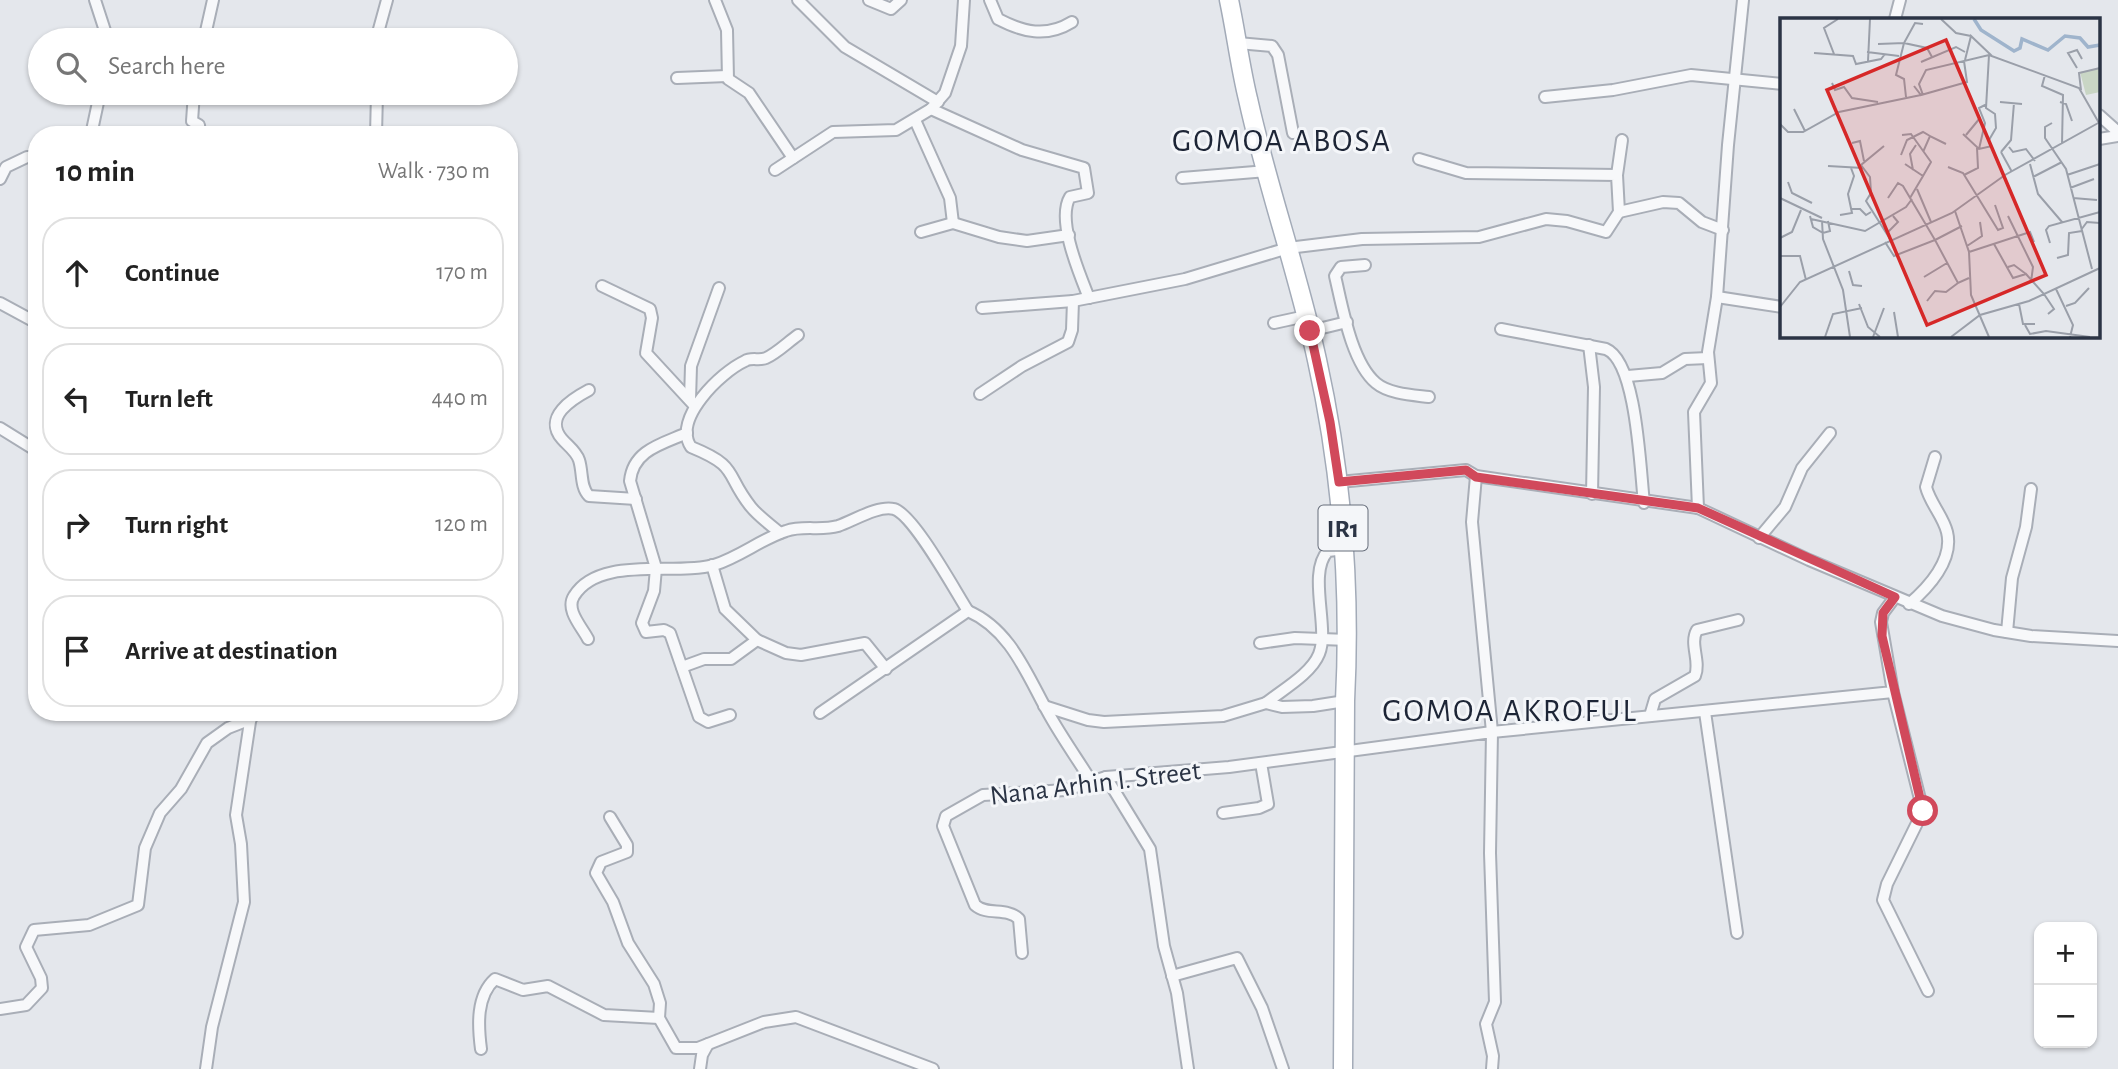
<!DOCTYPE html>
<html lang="en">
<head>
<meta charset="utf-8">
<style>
	:root { --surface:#fff; --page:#f2f2f2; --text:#222; --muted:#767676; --line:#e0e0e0 }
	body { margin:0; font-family:"Alegreya Sans",sans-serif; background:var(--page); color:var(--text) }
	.controls { position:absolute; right:21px; bottom:21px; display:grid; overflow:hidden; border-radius:14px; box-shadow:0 2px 5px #0004 }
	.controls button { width:63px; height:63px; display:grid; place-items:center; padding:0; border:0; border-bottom:2px solid var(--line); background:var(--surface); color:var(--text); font:35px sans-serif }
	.stop { position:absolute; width:21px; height:21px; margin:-16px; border:5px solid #d1495b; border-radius:50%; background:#fff }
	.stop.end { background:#d1495b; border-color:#fff; box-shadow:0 2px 7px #0008 }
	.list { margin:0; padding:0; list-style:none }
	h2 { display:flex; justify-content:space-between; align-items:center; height:91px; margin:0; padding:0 28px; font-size:30px }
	h2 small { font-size:23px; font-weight:400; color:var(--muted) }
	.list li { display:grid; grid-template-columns:46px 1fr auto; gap:21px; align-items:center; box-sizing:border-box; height:112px; margin:0 14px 14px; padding:0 14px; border:2px solid var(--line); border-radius:28px }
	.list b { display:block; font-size:26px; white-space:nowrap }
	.list em { font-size:23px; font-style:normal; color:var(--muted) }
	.icon { flex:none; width:38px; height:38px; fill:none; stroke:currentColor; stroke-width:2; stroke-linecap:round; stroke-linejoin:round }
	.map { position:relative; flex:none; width:2118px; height:1069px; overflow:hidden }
	.search { position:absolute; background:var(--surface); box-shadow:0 2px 5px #0004; left:28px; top:28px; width:490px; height:77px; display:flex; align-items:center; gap:18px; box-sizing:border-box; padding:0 24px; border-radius:38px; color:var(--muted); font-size:26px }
	.panel { position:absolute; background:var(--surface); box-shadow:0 2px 5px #0004; left:28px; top:126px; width:490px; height:595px; border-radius:28px }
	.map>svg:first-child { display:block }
</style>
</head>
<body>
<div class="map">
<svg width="2118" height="1069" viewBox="0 0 2118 1069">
	<rect width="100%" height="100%" fill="#e4e7ec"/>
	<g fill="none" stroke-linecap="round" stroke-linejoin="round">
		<!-- street casing -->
		<g stroke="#a9aeb7" stroke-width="14">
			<g id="street">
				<polyline points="95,0 108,40"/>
				<polyline points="715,0 727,30 728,79 749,93 793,158"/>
				<polyline points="798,0 845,47 938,102"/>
				<polyline points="869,0 891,9 901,0"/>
				<path d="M990,0L998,19C1023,32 1046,38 1072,22"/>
				<polyline points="1895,19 1900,0"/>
				<polyline points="204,40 213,0"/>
				<polyline points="376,40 387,0"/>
				<polyline points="1238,43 1272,46 1278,55 1293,133"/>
				<polyline points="677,78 727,76"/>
				<polyline points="194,93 192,121 199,125 200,135"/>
				<polyline points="1545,97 1613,90 1691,75 1782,84"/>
				<path d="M931,109L1022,150L1084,168L1088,193L1070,197C1056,220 1080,275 1089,298"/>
				<polyline points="2099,115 2118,132"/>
				<polyline points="915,120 950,198 953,223"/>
				<polyline points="91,135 100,93"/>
				<polyline points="376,135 377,93"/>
				<polyline points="2099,139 2118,136"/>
				<polyline points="775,170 833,132 896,130 931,109 945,93 961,46 964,0"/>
				<polyline points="1617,175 1622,140"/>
				<polyline points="1182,178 1267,171"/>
				<polyline points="0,179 6,167 27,157 37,157"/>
				<polyline points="1619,212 1663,202 1679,203 1702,222 1723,230"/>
				<polyline points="921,232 953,223 999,237 1027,241 1069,235"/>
				<path d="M1365,265L1341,267L1335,276C1342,305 1351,362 1376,383C1389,394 1413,395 1429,397"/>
				<polyline points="602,286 650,309 652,318 646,353 694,405"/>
				<polyline points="1717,297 1782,307"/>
				<polyline points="0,303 37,323"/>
				<polyline points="982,308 1073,301"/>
				<polyline points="1274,323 1306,316"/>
				<path d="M1501,329L1606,349C1637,362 1640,469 1644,503"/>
				<polyline points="1310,331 1347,322"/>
				<polyline points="1589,345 1594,387 1592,494"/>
				<polyline points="1628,376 1662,373 1685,359 1708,358"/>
				<path d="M589,390C572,399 543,417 562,439C567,445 576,451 579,460C583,472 580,487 589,496L636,499"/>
				<polyline points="980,394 1022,366 1068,342 1072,330 1073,301 1185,279 1288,248 1362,239 1479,237 1546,219 1567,221 1606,232 1619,212 1617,175 1466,173 1419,159"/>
				<polyline points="690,400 691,366 719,288"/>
				<polyline points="0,428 37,451"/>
				<path d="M687,433C662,444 633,450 630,481L656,568L654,591L642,623L646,632L664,630L670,633L699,717L708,722L730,715"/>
				<polyline points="1476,476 1472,522 1492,732 1893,692 1881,622 1883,613 1895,597"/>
				<polyline points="1339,482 1466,470 1476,476 1698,508 1809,560 1942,616 1994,630 2031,636 2118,641"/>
				<polyline points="1698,508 1694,412 1711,383 1708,352 1717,297 1728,145 1743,0"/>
				<path d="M780,533C771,525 759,517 751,507C724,473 740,467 691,447C672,419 721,372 745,361C751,357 760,361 766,358C777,353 788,342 798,335"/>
				<polyline points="1759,538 1785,507 1802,468 1830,433"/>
				<polyline points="712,565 725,609 757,640 786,653 801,655 865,643 886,669"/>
				<path d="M1909,604C1928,588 1954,560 1947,532C1943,516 1930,503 1926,487L1935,457"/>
				<polyline points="2007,632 2012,578 2026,527 2031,489"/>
				<path d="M588,639C582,627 565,610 574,596C599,555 675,576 714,565C740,557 761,539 786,531C803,525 821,531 838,526C853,521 878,505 894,509C914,515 955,591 968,611"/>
				<polyline points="1260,643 1295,638 1348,640"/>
				<polyline points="682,667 704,659 731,659 757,640"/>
				<polyline points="1893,692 1923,811 1887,884 1883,900 1928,991"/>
				<path d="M1266,703C1282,690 1311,674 1319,654C1330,628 1307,573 1328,551L1345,549"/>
				<polyline points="1044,706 1088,720 1104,722 1223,716 1266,703 1282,707 1313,706 1345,701"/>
				<polyline points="1705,712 1737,933"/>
				<path d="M820,713L968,611C1012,630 1028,678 1050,716C1063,739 1078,760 1091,781"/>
				<path d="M1650,716L1655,699L1695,676C1701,661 1689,644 1697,630L1738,620"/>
				<polyline points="1106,777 1150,849 1164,946 1177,993 1188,1069"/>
				<polyline points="1223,813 1259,808 1268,804 1261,763"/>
				<polyline points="610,817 627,845 627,852 601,862 596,873 613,902 628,943 654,984 660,1003 659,1018 676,1048 698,1048 764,1022 796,1017 933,1069"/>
				<path d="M1022,953L1019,919C1007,907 987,916 975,905L943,826L946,816L983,795L1066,790L1106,777L1229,767L1492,732L1490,853L1495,1002L1486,1024L1493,1056L1492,1069"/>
				<polyline points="1172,976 1237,958 1262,1008 1283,1069"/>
				<polyline points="0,1009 26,1005 42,988 41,978 26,947 34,930 89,925 138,905 145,848 160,813 181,789 207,743 228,728 251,719"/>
				<path d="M481,1049C478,1026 476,996 495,979L523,990L548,986L604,1015L659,1018"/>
				<polyline points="206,1069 212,1027 244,902 241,844 236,815 251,715"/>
				<polyline points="700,1069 702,1055 708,1044"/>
			</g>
		</g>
		<!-- primary casing -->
		<g stroke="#a3abb8" stroke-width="21">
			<path id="primary" d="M1229,0C1236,33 1240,66 1248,99C1267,186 1298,272 1317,360C1342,473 1351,585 1345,701L1343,1069"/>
		</g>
		<!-- street -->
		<use href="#street" stroke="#f7f8fa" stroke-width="10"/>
		<!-- primary -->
		<use href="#primary" stroke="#fff" stroke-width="18"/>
	</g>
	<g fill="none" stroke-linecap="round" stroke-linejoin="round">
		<!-- route -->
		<polyline stroke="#d1495b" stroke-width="9" points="1310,331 1330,422 1339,482 1466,470 1476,477 1698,508 1895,597 1883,613 1882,636 1923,811"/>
	</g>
	<g text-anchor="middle" stroke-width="6" stroke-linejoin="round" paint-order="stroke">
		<!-- shield labels -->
		<rect fill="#f4f6f9" stroke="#676e7b" stroke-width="2" x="1318.5" y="505.5" width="49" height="45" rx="5"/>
		<g font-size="26" font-weight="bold" fill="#2b3445">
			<text x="1343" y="537">IR1</text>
		</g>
		<!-- street labels -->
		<g font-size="28" fill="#2b3445" stroke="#f4f6f9">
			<text transform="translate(1095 782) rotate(-7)" y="10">Nana Arhin I. Street</text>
		</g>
		<!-- quarter labels -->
		<g font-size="32" letter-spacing="2" fill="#1d2536" stroke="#f4f6f9">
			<text x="1282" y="151">GOMOA ABOSA</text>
			<text x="1510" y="721">GOMOA AKROFUL</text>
		</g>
	</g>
	<!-- overview -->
	<g transform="translate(1780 18)">
		<rect width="320" height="320" fill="#e4e7ec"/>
		<path d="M320,50V74L306,77L300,54Z" fill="#c9d6c5"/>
		<path fill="none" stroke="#9fb4cc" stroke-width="3.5" d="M194,1L201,12L234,33L240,30L242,21L268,32L285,18L300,20L308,29L320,27"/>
		<path fill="none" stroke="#9a9fa9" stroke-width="2" d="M161,1L176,15L191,18M143,6L135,5L124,25L147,30L152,39M98,26L124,25L116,57L124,61L126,79M87,34L119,38M34,35L73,38L76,46L101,41L105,36M54,36L44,10L58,1M185,42L191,18L212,38M88,43L90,1M141,44L176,29L185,34M297,50L288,35L297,32L302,41M265,57L262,68L283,77L282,126M52,65L55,72L64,69L72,80L98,84M134,68L141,77L187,64L184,43M301,72L299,55L320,50M143,77L139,66L146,52L209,37L299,70L319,105M220,84L242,86M280,84L286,86L292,103M14,91L25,113M272,105L265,109V120L286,151L312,251M0,106L8,114H23L59,94L141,77M183,116L199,131L212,128M122,117L131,116L151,144L143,158M186,117L200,100M209,122L216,110L215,96L206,90L209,37M72,125L80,123L84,143M104,128L81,147L90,159L91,175L86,183L110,221M229,129L233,134L246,131L255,143M199,131L205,105L199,90L207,86M143,134L150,118L166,126M221,134L231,122L234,85M221,134L232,154M121,137L127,122L143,114L150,118M125,146L143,158L130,180M250,146L258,176L282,204M48,148L83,150M168,149L183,155L218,212L223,210L215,187M133,152L130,136L136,127M184,157L198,150L197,130M287,157L320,146M253,159L282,144M8,164L12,175L32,185M290,170L314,161M137,171L151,204M0,180L42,200M293,180L317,182M71,191H80L86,197L91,194M175,193L189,234L191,277L209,319M60,197L72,195L68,176L74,158L71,150M30,198L33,209L43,215L50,213L48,203M228,198L253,249L251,264M31,201L85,213L126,189L132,181M42,203L43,221L63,272L70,319M182,208L155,222L178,265L189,260M301,212L307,204L320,205M106,216L118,204L113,198M0,220L12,214L21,192M105,224L114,238L155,222L123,168L118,165L108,180M270,225L266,212L269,208L320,194M214,226L233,260L246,256L264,276L274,291L268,296M187,228L202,218L200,204M189,234L250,214L254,224M0,238H20L26,262M277,240L288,237L289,215L302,213M228,249L234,247L246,256M69,253L73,267L82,268M144,259L167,245M276,271L293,307L290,319M147,283L155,273L166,274L178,265M79,286L88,309L100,319M239,286L243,306H255M286,288L295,285L309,270M0,289L20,264L172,195L225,157L320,104M114,294L118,319M245,307L250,316L266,313L310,319M45,319L53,296L82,290M93,319L104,290M171,319L200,297L249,283L320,250"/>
		<path fill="#d62828" fill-opacity="0.15" stroke="#d62828" stroke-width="3.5" d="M166,22L266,257L147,307L47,72Z"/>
		<rect width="320" height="320" fill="none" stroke="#2b3445" stroke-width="3.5"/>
	</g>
</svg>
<div class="controls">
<button>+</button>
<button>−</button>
</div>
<div class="stop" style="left:1923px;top:811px"></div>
<div class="stop end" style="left:1310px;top:331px"></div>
<div class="search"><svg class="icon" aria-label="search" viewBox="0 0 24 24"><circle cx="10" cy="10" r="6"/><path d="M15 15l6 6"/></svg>Search here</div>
<section class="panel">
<h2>10 min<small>Walk · 730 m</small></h2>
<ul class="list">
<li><svg class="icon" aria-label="ahead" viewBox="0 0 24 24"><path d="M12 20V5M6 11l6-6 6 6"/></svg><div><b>Continue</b></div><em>170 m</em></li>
<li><svg class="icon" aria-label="left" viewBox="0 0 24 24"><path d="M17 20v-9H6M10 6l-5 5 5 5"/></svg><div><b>Turn left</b></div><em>440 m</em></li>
<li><svg class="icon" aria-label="right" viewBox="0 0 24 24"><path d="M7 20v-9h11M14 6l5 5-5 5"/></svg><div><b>Turn right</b></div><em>120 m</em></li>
<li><svg class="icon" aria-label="arrive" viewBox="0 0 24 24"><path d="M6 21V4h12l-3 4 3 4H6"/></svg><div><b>Arrive at destination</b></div></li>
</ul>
</section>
</div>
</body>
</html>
